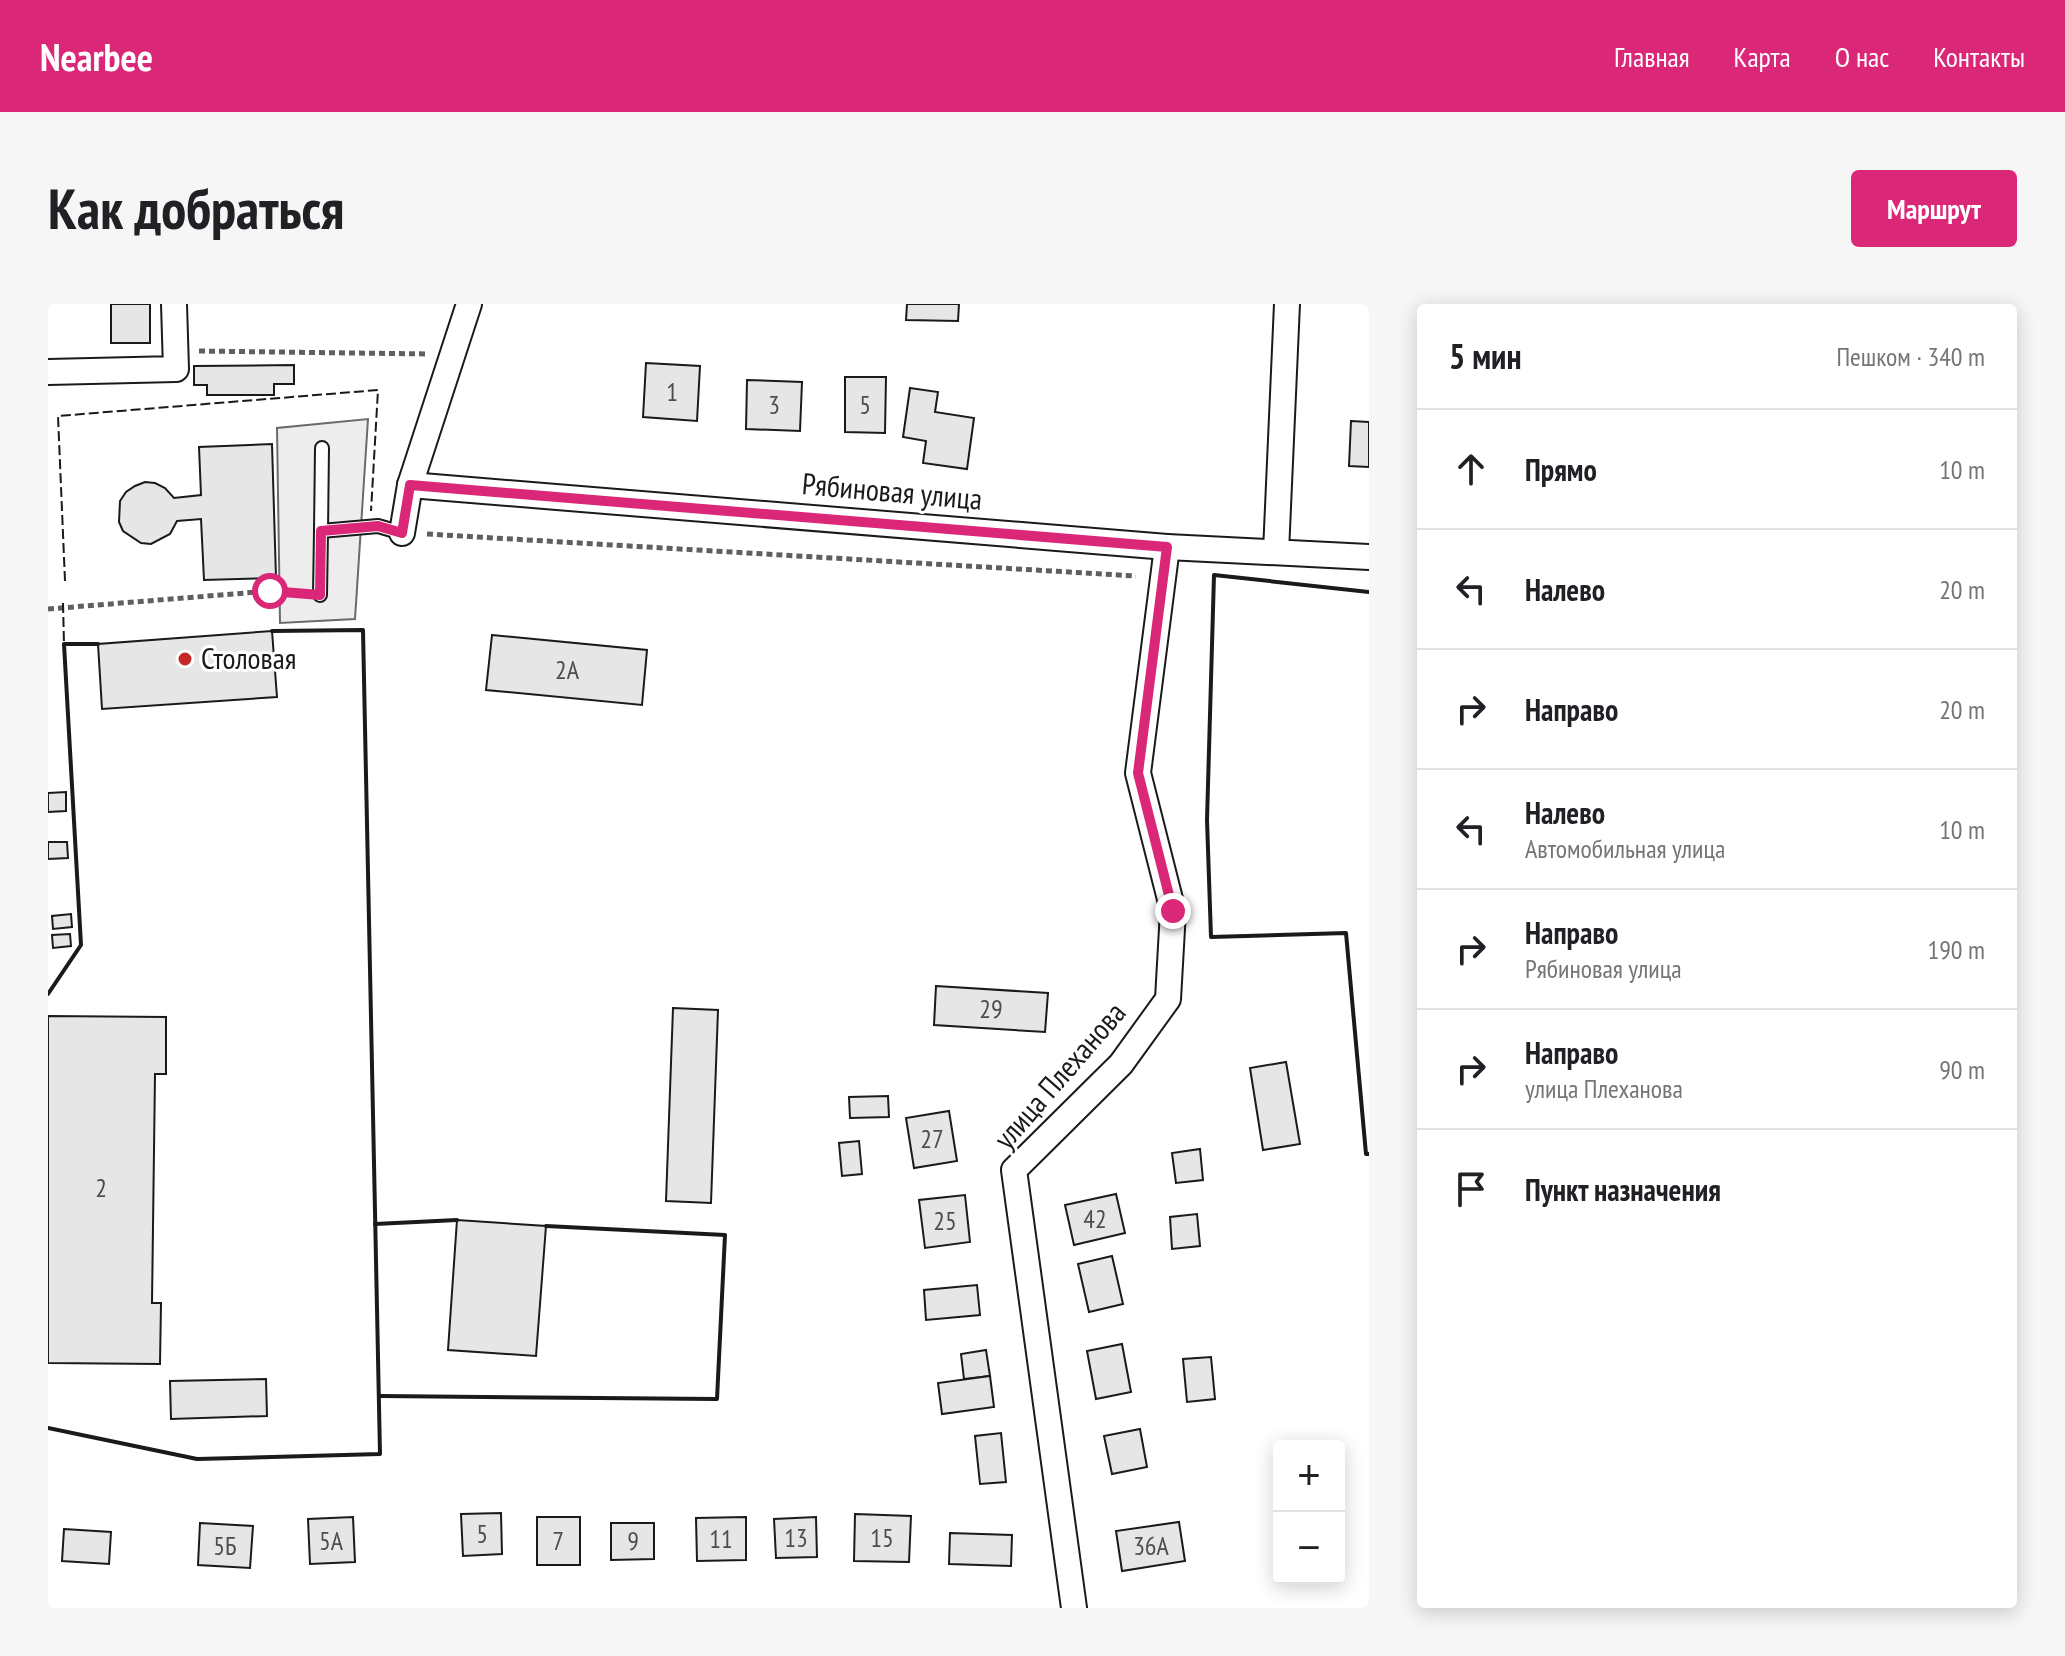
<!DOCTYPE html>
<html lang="ru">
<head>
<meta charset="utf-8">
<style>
	:root { --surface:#fff; --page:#f6f6f6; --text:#202124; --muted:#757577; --line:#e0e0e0; --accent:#db2777 }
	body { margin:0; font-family:"PT Sans Narrow",sans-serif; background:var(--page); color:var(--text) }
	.controls { position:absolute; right:24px; bottom:24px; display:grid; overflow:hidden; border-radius:8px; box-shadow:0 4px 20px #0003 }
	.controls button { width:72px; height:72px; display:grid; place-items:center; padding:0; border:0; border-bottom:2px solid var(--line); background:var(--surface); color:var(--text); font:40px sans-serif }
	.stop { position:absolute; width:24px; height:24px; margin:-18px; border:6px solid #db2777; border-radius:50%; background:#fff }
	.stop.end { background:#db2777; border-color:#fff; box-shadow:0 2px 8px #0008 }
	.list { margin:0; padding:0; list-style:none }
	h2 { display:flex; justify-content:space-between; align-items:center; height:104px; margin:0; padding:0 32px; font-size:34px }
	h2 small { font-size:26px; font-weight:400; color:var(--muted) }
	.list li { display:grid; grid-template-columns:52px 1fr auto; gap:24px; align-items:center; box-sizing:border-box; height:120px; padding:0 32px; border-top:2px solid var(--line) }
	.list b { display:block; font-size:30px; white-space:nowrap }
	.list p { margin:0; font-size:26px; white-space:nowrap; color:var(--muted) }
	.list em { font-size:26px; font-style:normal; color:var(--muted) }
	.icon { flex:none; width:44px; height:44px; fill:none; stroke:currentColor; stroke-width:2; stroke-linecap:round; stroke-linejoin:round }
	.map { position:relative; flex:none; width:1321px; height:1304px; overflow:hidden; border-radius:8px }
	header { display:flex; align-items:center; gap:48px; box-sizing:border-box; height:112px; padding:0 40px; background:var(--accent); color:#fff }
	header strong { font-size:38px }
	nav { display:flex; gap:44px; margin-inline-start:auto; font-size:28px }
	.intro { display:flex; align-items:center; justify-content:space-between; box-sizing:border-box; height:192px; padding:0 48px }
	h1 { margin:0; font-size:56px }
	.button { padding:20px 36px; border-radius:8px; background:var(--accent); color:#fff; font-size:28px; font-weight:700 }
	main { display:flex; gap:48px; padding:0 48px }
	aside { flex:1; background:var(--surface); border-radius:8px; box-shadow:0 4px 20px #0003 }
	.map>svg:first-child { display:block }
</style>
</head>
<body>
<header>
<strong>Nearbee</strong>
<nav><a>Главная</a><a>Карта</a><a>О нас</a><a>Контакты</a></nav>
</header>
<div class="intro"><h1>Как добраться</h1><a class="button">Маршрут</a></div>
<main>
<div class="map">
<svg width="1321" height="1304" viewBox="0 0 1321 1304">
	<rect width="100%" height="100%" fill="#fff"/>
	<!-- parking -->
	<polygon fill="#ededed" stroke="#6a6a6a" stroke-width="2" points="320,115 307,315 232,319 229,124"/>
	<!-- building -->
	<g fill="#e6e6e6" stroke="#1a1a1a" stroke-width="2">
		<rect x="63" y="0" width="39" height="39"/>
		<polygon points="859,0 911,0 910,17 858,16"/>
		<polygon points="598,59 652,62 649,117 595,113"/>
		<polygon points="246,61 246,80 226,80 226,91 159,91 159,81 146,81 146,62"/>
		<polygon points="797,73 838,73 837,129 797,128"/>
		<polygon points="699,76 754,78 752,127 698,125"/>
		<polygon points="862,84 890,88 887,108 926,114 919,165 875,159 878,137 855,133"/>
		<polygon points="1303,117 1321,118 1321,163 1301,162"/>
		<polygon points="224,140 228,274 156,276 153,215 129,217 122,230 103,240 93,239 75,227 71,218 72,197 78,188 87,182 97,178 107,179 117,184 126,194 153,191 151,143"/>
		<polygon points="224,327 229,393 54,405 50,340"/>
		<polygon points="444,331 599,346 594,401 438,386"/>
		<polygon points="18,488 18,507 0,508 0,489"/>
		<polygon points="0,538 19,538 20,554 0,555"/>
		<polygon points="23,610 24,623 5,625 4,612"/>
		<polygon points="22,630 23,642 5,644 4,631"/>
		<polygon points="888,682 1000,689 997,728 886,721"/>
		<polygon points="625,704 670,706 663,899 618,897"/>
		<polygon points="0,712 118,713 118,770 107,770 104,999 113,999 112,1060 0,1059"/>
		<polygon points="1238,758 1252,840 1215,846 1202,764"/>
		<polygon points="840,792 841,813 802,814 801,793"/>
		<polygon points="901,807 909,857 866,864 858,814"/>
		<polygon points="811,837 814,870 794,872 791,839"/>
		<polygon points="1152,845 1155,876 1128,879 1124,849"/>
		<polygon points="1068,890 1077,929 1026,941 1017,901"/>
		<polygon points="917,891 922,938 877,944 871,896"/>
		<polygon points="1149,910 1152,942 1124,945 1122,913"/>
		<polygon points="409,916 498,922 488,1052 400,1046"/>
		<polygon points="1064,952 1075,1000 1041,1008 1030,960"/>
		<polygon points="929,981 932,1011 878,1016 876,986"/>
		<polygon points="1074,1040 1083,1088 1048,1095 1039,1047"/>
		<polygon points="938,1046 942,1072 916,1075 913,1050"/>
		<polygon points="1163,1053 1167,1095 1139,1098 1135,1055"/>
		<polygon points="942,1072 946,1103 894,1110 890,1079"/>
		<polygon points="218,1075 219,1112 123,1115 122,1077"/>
		<polygon points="1092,1125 1099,1163 1064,1170 1056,1132"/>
		<polygon points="953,1129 958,1178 932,1180 927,1132"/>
		<polygon points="453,1209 454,1250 415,1252 413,1210"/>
		<polygon points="807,1210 863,1212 861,1258 806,1257"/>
		<polygon points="305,1213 307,1258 262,1260 260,1215"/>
		<rect x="489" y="1213" width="43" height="48"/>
		<polygon points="698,1213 698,1256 649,1257 648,1214"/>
		<polygon points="768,1213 769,1253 728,1254 726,1215"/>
		<polygon points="1131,1218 1137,1257 1074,1267 1068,1227"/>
		<polygon points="152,1219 205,1222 202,1264 150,1261"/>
		<polygon points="563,1219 606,1219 606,1255 563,1256"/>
		<polygon points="16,1225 63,1228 61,1260 14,1257"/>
		<polygon points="902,1229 964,1231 963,1262 901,1260"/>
	</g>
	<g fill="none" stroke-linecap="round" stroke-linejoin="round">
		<!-- lane casing -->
		<g stroke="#1a1a1a" stroke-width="16">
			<g id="lane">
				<polyline points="274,144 273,227 330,222 354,229"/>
				<polyline points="272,291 273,227"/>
			</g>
		</g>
		<!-- street casing -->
		<g stroke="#1a1a1a" stroke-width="28">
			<g id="street">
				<polyline points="0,68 128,65 126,0"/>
				<polyline points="362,181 1119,243 1321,253"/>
				<polyline points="354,229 362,181 421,0"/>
				<polyline points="1228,248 1239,0"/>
				<polyline points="1026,1304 966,866 1073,760 1120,695 1125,607 1090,469 1119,243"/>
			</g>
		</g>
		<!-- path -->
		<g stroke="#5f5f5f" stroke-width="5" stroke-dasharray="6 4" stroke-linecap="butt">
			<polyline points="151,47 381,50"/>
			<polyline points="379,230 1088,272"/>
			<polyline points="0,305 222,287 254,289"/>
		</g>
		<!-- lane -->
		<use href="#lane" stroke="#fff" stroke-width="12"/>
		<!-- street -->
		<use href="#street" stroke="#fff" stroke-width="24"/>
		<!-- fence -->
		<g stroke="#1a1a1a" stroke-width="2" stroke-dasharray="10 4" stroke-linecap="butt">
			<polyline points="17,277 10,112 330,86 323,207"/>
			<polyline points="15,299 16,340"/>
		</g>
		<!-- wall -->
		<g stroke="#1a1a1a" stroke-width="4">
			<polyline points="1321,288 1166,271 1159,516 1163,633 1298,629 1318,850 1321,850"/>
			<polyline points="0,690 33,641 16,340 50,340"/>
			<polyline points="327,920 409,916"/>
			<polyline points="331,1092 669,1095 677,931 498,922"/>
			<polyline points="0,1124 149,1155 332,1150 315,326 224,327"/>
		</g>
	</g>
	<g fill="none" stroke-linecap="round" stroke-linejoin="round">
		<!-- route -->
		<polyline stroke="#db2777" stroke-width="10" points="222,287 272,291 273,227 330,222 354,229 362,181 1119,243 1090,469 1125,607"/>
	</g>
	<!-- markers -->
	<circle fill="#c62828" stroke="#fff" stroke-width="3" cx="137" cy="355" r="8"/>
	<g text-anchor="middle" stroke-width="6" stroke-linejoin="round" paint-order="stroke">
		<!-- number labels -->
		<g font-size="26" fill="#4d4d4d">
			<text x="624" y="97">1</text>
			<text x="726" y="110">3</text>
			<text x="817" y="110">5</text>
			<text x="519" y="375">2А</text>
			<text x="943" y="714">29</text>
			<text x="884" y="844">27</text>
			<text x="53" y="893">2</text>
			<text x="1047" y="924">42</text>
			<text x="897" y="926">25</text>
			<text x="434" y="1239">5</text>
			<text x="748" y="1243">13</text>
			<text x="834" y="1243">15</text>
			<text x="673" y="1244">11</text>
			<text x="283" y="1246">5А</text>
			<text x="510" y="1246">7</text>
			<text x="585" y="1246">9</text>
			<text x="177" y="1251">5Б</text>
			<text x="1103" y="1251">36А</text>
		</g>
		<!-- street labels -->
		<g font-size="30" fill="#1a1a1a" stroke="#fff">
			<text transform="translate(844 188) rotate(5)" y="10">Рябиновая улица</text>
			<text transform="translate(1012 772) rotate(-49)" y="10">улица Плеханова</text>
		</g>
		<!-- poi labels -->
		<g font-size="30" fill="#1a1a1a" stroke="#fff" text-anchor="start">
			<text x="153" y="365">Столовая</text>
		</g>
	</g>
</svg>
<div class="controls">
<button>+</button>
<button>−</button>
</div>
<div class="stop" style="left:222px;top:287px"></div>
<div class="stop end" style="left:1125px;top:607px"></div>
</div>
<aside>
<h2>5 мин<small>Пешком · 340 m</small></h2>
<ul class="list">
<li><svg class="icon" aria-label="ahead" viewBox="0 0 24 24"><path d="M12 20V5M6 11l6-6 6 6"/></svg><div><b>Прямо</b></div><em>10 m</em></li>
<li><svg class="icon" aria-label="left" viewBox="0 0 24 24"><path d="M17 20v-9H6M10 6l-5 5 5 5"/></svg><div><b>Налево</b></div><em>20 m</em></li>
<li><svg class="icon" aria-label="right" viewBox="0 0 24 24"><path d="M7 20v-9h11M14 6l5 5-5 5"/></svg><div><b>Направо</b></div><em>20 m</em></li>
<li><svg class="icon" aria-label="left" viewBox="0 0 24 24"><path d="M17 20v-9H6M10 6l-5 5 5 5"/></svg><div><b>Налево</b><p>Автомобильная улица</p></div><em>10 m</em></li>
<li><svg class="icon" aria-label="right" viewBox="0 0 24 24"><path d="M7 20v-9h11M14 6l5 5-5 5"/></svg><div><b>Направо</b><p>Рябиновая улица</p></div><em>190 m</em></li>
<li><svg class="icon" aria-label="right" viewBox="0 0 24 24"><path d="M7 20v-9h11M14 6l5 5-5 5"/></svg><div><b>Направо</b><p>улица Плеханова</p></div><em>90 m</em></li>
<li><svg class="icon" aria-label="arrive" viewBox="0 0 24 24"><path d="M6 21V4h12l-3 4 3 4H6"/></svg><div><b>Пункт назначения</b></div></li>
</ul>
</aside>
</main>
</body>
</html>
